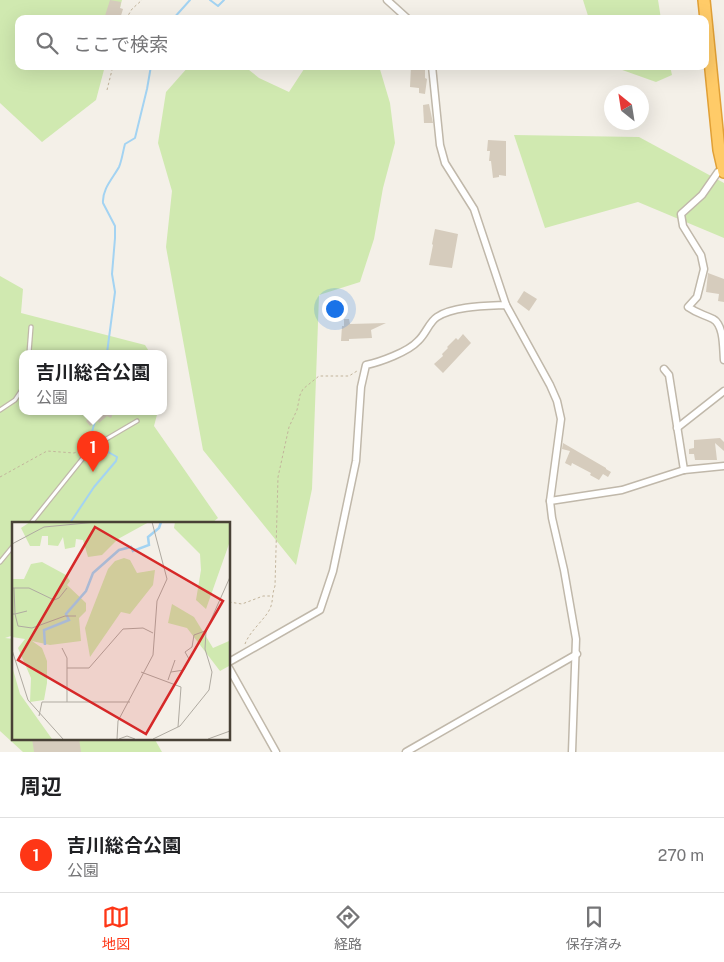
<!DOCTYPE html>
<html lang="ja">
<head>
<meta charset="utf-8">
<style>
	:root { --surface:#fff; --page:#f6f6f6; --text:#202124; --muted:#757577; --line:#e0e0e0; --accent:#fe3616 }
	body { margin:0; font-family:"Public Sans","Noto Sans JP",sans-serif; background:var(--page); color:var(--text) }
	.compass { position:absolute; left:604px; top:85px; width:45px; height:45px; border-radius:50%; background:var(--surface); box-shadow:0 5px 20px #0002; rotate:330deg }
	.you { position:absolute; left:334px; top:308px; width:18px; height:18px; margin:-12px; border:4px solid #fff; border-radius:50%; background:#1a73e8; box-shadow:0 0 0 8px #1a73e833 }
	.badge { display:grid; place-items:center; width:32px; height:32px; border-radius:50%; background:var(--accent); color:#fff; font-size:16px; font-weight:700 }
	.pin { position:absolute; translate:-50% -41px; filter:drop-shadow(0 1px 2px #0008) }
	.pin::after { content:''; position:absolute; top:26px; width:18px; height:15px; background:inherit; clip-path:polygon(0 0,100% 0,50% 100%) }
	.popup { position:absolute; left:19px; top:350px; width:148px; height:65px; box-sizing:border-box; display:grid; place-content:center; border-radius:10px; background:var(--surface); filter:drop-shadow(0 1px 4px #0005); font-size:16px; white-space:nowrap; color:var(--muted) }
	.popup b { font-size:19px; color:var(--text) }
	.popup::after { content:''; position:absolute; left:50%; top:100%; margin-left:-10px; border:10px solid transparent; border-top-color:var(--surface) }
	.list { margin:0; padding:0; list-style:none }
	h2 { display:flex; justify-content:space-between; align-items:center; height:65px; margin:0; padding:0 20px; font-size:21px }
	h2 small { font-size:16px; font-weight:400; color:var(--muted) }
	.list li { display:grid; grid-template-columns:32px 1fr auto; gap:15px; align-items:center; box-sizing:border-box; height:75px; padding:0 20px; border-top:1px solid var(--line) }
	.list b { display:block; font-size:19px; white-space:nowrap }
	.list p { margin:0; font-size:16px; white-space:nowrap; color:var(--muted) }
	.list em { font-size:16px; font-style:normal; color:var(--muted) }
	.icon { flex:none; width:28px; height:28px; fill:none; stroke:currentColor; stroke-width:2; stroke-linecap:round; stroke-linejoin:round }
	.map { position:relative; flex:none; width:724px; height:752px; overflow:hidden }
	.search { position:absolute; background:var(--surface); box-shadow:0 5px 20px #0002; left:15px; right:15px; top:15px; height:55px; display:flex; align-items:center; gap:12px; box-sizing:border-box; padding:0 18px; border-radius:10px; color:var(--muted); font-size:19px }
	.sheet { height:140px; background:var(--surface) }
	nav { display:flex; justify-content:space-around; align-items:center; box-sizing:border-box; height:70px; border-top:1px solid var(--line); background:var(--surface); font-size:14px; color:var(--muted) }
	nav a { display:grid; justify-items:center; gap:2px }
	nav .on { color:var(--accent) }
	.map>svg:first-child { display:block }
</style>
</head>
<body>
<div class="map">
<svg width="724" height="752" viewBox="0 0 724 752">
	<rect width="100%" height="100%" fill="#f4f0e8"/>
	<!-- green -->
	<g fill="#d0e9b0">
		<polygon points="0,0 122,0 117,19 19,19 19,66 105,66 96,100 42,142 0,103"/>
		<polygon points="583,0 658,0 661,19 589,19"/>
		<polygon points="189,66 244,66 259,78 289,92 306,66 379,66 390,103 395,143 383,188 374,239 360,282 319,295 312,489 296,565 203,450 166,247 172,191 158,143 166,92"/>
		<polygon points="611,66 670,66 672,75 656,82"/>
		<polygon points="514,135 639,137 724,183 724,238 638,202 545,228"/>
		<polygon points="0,276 23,289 21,313 145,345 150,353 23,353 23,411 158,411 154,426 218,518 212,523 14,523 14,635 5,638 14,639 14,738 154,738 162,752 23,752 0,731"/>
	</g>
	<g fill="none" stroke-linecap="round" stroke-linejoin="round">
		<!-- stream -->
		<g stroke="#a3d3f2" stroke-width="2">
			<polyline points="210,0 218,6 224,0"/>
			<polyline points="173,19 190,0"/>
			<path d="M107,353L115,292L112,274L115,238V226L103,203C102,189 113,178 119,167C122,160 123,151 125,144L135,138L147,89L151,66"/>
			<polyline points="70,523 94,487 116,461 117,457 94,444 90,439 95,421"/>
		</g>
	</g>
	<!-- building -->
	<g fill="#d6ccbd">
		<polygon points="110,0 121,2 120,8 123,9 120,19 104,19"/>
		<polygon points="411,66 425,66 425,78 427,79 425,94 419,93 419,88 410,87"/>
		<polygon points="429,104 433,123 424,123 423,105"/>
		<polygon points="488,140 506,141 506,176 499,175 499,177 493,178 491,161 489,161 490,151 487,151"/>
		<polygon points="435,229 458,234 452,268 429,265 433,245 432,244"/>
		<polygon points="708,273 724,279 724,302 718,301 719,294 706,292"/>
		<polygon points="524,291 537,299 529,311 517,302"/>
		<polygon points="344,319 349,319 350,324 386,323 371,330 372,338 349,339 349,341 341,341 342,326 344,326"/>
		<polygon points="463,334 471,343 443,373 434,364 443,356 442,354 448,348 447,347 456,338 458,340"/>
		<polygon points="94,411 114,411 111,418 107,416 99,423 98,421 90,426 86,421 96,412"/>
		<polygon points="720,438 724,442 724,451 715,443 717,460 695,460 694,454 689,454 689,449 694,448 694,440"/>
		<polygon points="563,443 606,468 606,469 611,472 608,477 603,474 599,480 590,475 591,473 572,463 571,466 565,463 570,451 562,449"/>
		<polygon points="32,738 79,738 81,752 34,752"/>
	</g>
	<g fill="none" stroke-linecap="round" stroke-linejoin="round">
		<!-- lane casing -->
		<g stroke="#c0b8aa" stroke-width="5.5">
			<g id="lane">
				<polyline points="29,353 31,327"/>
				<polyline points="0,410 15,400 23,388"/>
				<polyline points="31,523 91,448 137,421"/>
				<polyline points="0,562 14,545"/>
			</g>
		</g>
		<!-- street casing -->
		<g stroke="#c0b8aa" stroke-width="9">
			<g id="street">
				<polyline points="387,0 408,19"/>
				<polyline points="432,66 440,145 445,163 474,209 506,305 550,385 557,401 561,419 550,501 552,518 564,570 576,639 572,752"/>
				<path d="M724,171L718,172L702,195L681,214L683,226L701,255L704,269L697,297L688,307C698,314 703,314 713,319C724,325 723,348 724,360"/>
				<polyline points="664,369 669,375 684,470"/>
				<polyline points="677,428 724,391"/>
				<polyline points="550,501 622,490 684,470 724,466"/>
				<path d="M229,662L320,610L333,571L356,461L361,387L366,365C380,362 408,352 418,341C426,334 429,322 437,317C454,306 486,306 506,305"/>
				<polyline points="229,668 276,752"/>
				<polyline points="406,752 577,654"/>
			</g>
		</g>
		<!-- highway casing -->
		<g stroke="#e1a036" stroke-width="14">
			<polyline id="highway" points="704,0 719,150 724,172"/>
		</g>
		<!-- path -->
		<g stroke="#c2b49b" stroke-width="1" stroke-dasharray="2.5 2.5" stroke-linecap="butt">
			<polyline points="126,19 132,9 142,0"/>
			<polyline points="107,90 113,66"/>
			<polyline points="0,477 47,451 74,453 82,450"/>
			<polyline points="229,602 242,604 263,596 270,596"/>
			<path d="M245,644C250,630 268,617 271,606C273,600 272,594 275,586L278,477L289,427L297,410L300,395L303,389L319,376H349L357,371"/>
		</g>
		<!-- lane -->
		<use href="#lane" stroke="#fff" stroke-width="3"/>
		<!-- street -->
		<use href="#street" stroke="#fff" stroke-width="6"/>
		<!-- highway -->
		<use href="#highway" stroke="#ffcb68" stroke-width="11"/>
	</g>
	<!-- overview -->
	<g transform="translate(12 522)">
		<rect width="218" height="218" fill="#f4f0e8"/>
		<path d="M18,0H137L106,17L90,33L76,35L71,18L64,17L63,25L53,27L51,15L46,24L36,23V14H30L28,24H18L9,6ZM163,0H217V22L194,87L184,78L189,48L188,32L162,6ZM112,36L118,38L125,51L143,48L141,63L118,92L109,90L78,135L73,106L96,47L103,39ZM30,40L54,53L58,59L55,63L74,81V89L67,96L69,119L38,123L20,119L30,126L35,139V161L32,178L18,180L19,156L6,126L13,117L0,115V57H12L19,42ZM160,82L182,95L201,126L217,119V144L208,149L175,106L156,101ZM0,144L8,172L40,217H0Z" fill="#d0e9b0"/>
		<path fill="none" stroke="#a3d3f2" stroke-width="2.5" d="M33,123L32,108L57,98L54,92L74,69L81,51L107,28L119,25L121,29L137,23L136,15L147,6L149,0"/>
		<path fill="none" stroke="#afaaa1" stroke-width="1" d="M0,22L32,5L85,0M0,66H17L42,78L47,76L55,66M2,66L3,92L15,89M0,92H3L6,104L20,106L53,94H64M50,126L55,136V180M0,128L16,178L51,217M55,146H77L111,107L131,106L141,111M129,150L169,165L166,205M159,150L172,148L177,137L173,130L180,125L182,113L193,109M156,158L163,138M27,194L30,180H118M105,217L106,199L141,133L145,79L155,57L140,0M107,217L115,214L123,217M141,217L168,204L197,168L200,150L193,127L194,109L218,55M196,217L218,209"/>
		<path fill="#d62828" fill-opacity="0.15" stroke="#d62828" stroke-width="2.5" d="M83,5L211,79L134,212L6,138Z"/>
		<rect width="218" height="218" fill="none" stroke="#484136" stroke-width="2.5"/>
	</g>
</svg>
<svg class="compass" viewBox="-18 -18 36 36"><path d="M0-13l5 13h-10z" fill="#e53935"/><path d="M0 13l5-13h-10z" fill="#757577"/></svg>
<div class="you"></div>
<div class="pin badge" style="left:93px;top:472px">1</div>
<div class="popup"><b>吉川総合公園</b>公園</div>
<div class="search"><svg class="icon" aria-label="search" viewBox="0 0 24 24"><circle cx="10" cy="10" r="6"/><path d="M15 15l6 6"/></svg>ここで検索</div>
</div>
<section class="sheet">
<h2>周辺<small></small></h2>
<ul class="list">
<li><span class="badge">1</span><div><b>吉川総合公園</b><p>公園</p></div><em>270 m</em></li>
</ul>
</section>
<nav>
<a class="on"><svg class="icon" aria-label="map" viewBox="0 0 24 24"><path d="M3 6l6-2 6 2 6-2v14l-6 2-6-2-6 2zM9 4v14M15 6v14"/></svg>地図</a>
<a><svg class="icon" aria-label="directions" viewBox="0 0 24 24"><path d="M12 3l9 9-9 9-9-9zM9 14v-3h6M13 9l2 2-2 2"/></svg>経路</a>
<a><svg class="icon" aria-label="saved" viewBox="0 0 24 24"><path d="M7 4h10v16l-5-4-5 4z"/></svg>保存済み</a>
</nav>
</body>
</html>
